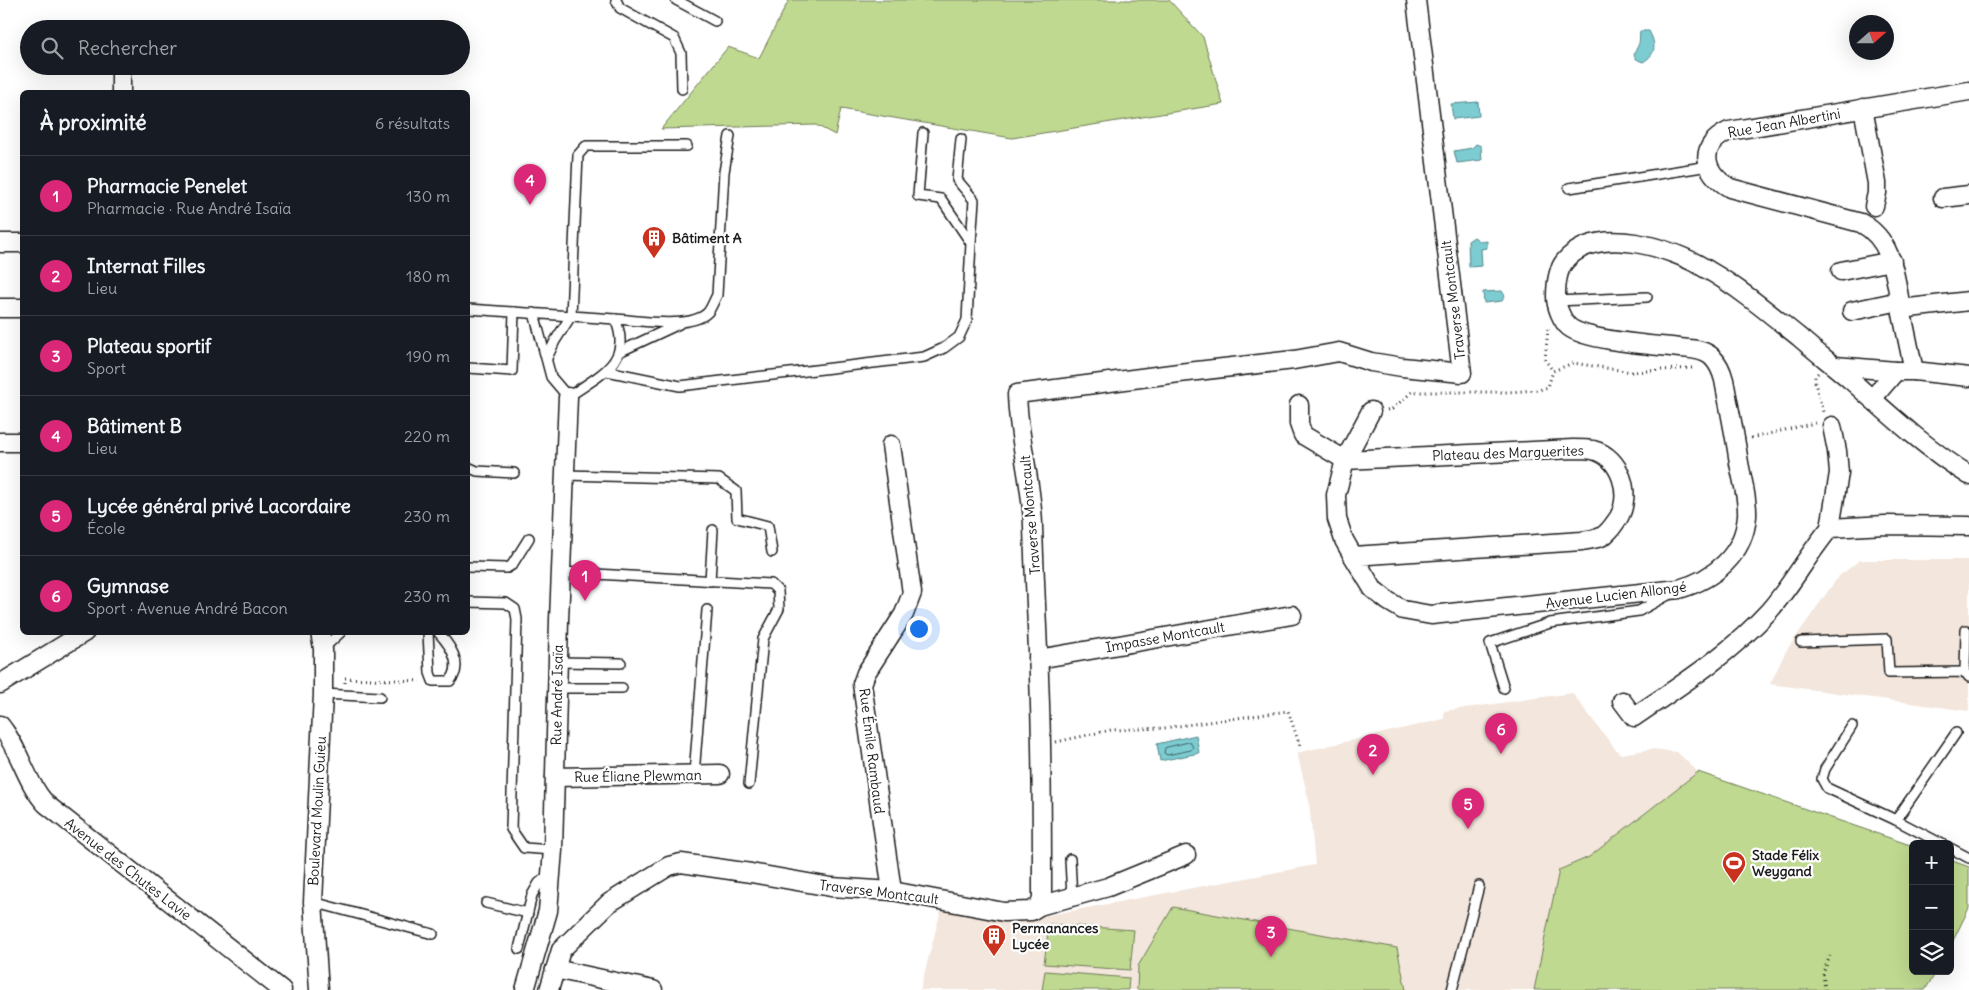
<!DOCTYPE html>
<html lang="fr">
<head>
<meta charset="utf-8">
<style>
	:root { --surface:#171b24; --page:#242831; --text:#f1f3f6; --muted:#9ea1a6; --line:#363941; --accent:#db2777 }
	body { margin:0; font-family:Delius,sans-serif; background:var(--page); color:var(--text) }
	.controls { position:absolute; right:15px; bottom:15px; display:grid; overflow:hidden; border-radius:8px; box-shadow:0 5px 20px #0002 }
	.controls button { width:45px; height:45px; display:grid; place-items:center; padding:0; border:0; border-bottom:1px solid var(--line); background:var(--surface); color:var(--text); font:25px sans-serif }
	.compass { position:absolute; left:1849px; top:15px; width:45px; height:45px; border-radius:50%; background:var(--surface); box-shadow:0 5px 20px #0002; rotate:69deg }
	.you { position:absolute; left:918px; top:628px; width:18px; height:18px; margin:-12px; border:4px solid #fff; border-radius:50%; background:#1a73e8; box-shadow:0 0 0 8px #1a73e833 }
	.badge { display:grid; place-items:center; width:32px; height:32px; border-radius:50%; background:var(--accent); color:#fff; font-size:16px; font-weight:700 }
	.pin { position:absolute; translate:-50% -41px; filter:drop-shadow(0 1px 2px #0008) }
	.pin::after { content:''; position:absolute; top:26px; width:18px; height:15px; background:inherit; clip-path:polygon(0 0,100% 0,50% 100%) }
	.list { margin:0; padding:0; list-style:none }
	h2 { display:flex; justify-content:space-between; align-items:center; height:65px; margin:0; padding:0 20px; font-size:21px }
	h2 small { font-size:16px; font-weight:400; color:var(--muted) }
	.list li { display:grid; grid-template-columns:32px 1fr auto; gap:15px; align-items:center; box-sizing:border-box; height:80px; padding:0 20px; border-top:1px solid var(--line) }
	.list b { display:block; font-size:19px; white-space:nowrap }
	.list p { margin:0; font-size:16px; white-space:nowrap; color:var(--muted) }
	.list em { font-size:16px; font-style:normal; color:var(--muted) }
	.icon { flex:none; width:28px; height:28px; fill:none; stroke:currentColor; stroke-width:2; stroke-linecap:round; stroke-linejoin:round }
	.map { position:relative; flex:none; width:1969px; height:990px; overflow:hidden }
	.search { position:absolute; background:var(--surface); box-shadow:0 5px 20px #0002; left:20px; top:20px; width:450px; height:55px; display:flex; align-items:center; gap:12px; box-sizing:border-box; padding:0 18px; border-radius:28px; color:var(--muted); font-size:19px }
	.panel { position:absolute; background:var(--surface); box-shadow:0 5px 20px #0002; left:20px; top:90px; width:450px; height:545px; border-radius:8px }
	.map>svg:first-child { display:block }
</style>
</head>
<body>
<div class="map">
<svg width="1969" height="990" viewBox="0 0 1969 990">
	<rect width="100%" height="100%" fill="#fff"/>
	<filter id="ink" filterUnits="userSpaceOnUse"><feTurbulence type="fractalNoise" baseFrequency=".02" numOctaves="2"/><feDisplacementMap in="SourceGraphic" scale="10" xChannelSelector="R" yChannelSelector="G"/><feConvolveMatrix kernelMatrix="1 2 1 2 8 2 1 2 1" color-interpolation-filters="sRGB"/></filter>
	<g filter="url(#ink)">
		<!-- built -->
		<g fill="#f3e6dc">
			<polygon points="1860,560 1969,560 1969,711 1770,684 1786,651 1838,577"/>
			<polygon points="1572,693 1616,750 1621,754 1652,749 1677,752 1698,772 1589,857 1559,870 1534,990 920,990 942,906 1005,919 1049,915 1315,865 1309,801 1297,753 1444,719 1444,711"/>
		</g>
		<!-- green -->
		<g fill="#bfd990" stroke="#6e7a56">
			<polygon points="789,0 1169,0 1203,37 1223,104 1012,138 841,109 835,135 816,125 661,129 728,47 759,58"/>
			<polygon points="1698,772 1913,846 1913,971 1937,971 1925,990 1534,990 1559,870 1589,857"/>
			<polygon points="1950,860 1969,867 1969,908 1950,947"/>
			<polygon points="1173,907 1397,948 1406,990 1137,990 1138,966"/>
			<polygon points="1049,924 1134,930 1130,970 1044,964"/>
			<polygon points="1045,971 1129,978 1128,990 1042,990"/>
		</g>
		<!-- water -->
		<g fill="#7bccd2" stroke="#558689">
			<path d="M1640,31H1649C1656,44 1657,54 1643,62C1628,57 1636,52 1639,43C1640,40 1639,35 1640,31Z"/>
			<polygon points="1478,102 1479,116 1453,119 1451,104"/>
			<polygon points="1476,144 1481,146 1482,160 1457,163 1454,151 1472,148"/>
			<polygon points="1474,237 1481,242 1487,241 1487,248 1481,249 1482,266 1469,267 1468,241"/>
			<polygon points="1502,291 1505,296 1502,301 1484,303 1483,292"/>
			<polygon points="1196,735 1199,753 1160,761 1157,744"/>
		</g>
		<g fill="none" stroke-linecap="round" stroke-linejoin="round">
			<!-- shore -->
			<polygon stroke="#426265" stroke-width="1" points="1190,742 1193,747 1191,750 1167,755 1164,753 1165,748"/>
			<!-- lane casing -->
			<g stroke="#1c1c1c" stroke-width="12">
				<g id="lane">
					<polyline points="616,0 620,8 674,38 681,53 682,89"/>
					<polyline points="676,0 715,21"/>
					<polyline points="961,139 957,180 974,200 971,243"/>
					<polyline points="1569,188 1709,166"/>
					<polyline points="1556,301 1647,297"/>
					<path d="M468,309L615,319C634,363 597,376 568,397L551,377L534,313"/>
					<path d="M615,319C638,320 691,330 708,312C712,307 714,300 717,295L724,172L730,136"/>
					<polyline points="619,352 679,324"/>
					<polyline points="547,358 555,341 571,316 578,155 586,146 687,146"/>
					<polyline points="468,368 512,371 514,312"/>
					<polyline points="607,371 680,386 924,357 944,348 959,337 967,320 971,243 941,199 918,196 923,133"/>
					<polyline points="468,467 477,471 514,473"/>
					<polyline points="565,475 719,479 736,491 737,518 768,526 772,552"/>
					<polyline points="468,567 507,568 512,565 529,538"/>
					<polyline points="561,572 771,584 778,591 779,609 763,639 749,784"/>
					<polyline points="710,581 713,530"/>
					<polyline points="468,602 506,603 515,609 517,619 511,829 524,848 553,850"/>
					<path d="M428,632L430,673L433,681H450C464,665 450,645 438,632"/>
					<polyline points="1801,642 1887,639 1889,673 1965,672 1969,677"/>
					<polyline points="323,649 341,632"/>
					<polyline points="558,662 621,663"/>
					<polyline points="1965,672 1966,630"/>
					<polyline points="557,688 622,688"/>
					<polyline points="1504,688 1490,643 1550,623 1639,611 1670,594"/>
					<polyline points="323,694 380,697"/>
					<polyline points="1852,726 1825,769 1822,779 1827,788 1896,820 1942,844"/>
					<polyline points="694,775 707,610"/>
					<polyline points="1896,820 1956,733"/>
					<polyline points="1950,848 1969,858"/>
					<polyline points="1070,859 1072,898"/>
					<polyline points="313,902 433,934"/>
					<polyline points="486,903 528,913"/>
					<polyline points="519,949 532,895 539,883 551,873"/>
					<polyline points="1452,990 1479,886"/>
				</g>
			</g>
			<!-- street casing -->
			<g stroke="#1c1c1c" stroke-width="21">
				<g id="street">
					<path d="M1969,91L1729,131C1697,146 1703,172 1730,188L1861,223C1893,240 1895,276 1901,309L1969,301"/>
					<polyline points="121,92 121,66"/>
					<polyline points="1863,108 1877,183 1877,193 1874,206"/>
					<polyline points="1943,198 1969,195"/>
					<polyline points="0,243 22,243"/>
					<polyline points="1841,271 1892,261"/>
					<polyline points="0,308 22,308"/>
					<polyline points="1901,309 1914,371"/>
					<polyline points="1852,311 1900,301"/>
					<polyline points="1835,366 1896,371"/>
					<polyline points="1872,399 1896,371 1914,371 1969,377"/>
					<polyline points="1299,405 1299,424 1303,435 1345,460 1371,411"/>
					<polyline points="0,442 22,442"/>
					<polyline points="891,445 912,593 904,614 866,673 862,684 892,891"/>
					<polyline points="1830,528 1839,473 1837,451 1832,426"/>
					<path d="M1353,556L1582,541C1588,540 1596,539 1601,537C1609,533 1614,524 1619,517C1632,494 1621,457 1593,450C1587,449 1580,449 1573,449L1345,460L1336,495L1337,519L1344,540L1353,556L1373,589L1388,601L1403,610L1431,615L1679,589C1714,579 1744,555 1747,516C1748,499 1742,479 1739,463C1735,435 1729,407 1724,380C1722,372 1718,363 1712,357C1704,349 1690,349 1680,348C1655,345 1586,341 1569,327C1562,321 1556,306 1556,297C1556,285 1557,270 1565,261C1598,223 1672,248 1708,270C1741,289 1770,314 1799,337C1817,353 1836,367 1854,383C1891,416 1927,449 1969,475"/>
					<polyline points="1038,659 1292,615"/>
					<polyline points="0,684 85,632"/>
					<path d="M1622,701L1634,717C1681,685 1730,654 1769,611C1792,585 1808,554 1830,528L1885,525L1969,526"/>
					<path d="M0,725C20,749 25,781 46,804L282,990"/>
					<polyline points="555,777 720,774"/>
					<path d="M1039,906L1042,898C1042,847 1042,797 1041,746C1040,673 1035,599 1033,526C1032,482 1018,439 1017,394L1179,373L1294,360L1339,352L1371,362L1402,367L1462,373L1416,0"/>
					<polyline points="555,969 653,990"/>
					<polyline points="319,990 313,902 323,694 323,649 320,632"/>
					<polyline points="525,990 548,911 553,850 559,620 568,397"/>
					<polyline points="549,990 561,950 609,903 669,866 681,863 751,873 831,887 892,891 1004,912 1031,911 1039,906 1108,887 1186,855"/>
				</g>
			</g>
			<!-- path -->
			<g stroke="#1c1c1c" stroke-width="3" stroke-dasharray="1 4" stroke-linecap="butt">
				<polyline points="1548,329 1545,360 1553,371"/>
				<polyline points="1818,373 1815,376 1815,383 1823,412"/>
				<polyline points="1387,410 1392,409 1412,392 1507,392 1539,390 1548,387 1553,371 1573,363 1632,372 1692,368"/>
				<polyline points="1751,438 1815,423"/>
				<polyline points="345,683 345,678 420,681"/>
				<polyline points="1056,742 1111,730 1164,728 1288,711 1300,746"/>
				<polyline points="1825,990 1823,973 1830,956"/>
			</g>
			<!-- lane -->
			<use href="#lane" stroke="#fff" stroke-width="9"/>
			<!-- street -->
			<use href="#street" stroke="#fff" stroke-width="18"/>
		</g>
	</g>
	<!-- icons -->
	<defs>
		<g id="building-pin" transform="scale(1.25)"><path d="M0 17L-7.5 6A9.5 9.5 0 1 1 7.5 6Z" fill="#c8321e" stroke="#fff"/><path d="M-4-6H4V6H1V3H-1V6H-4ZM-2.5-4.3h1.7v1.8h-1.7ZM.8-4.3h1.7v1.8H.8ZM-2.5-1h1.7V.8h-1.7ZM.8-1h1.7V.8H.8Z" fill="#fff"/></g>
		<g id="stadium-pin" transform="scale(1.25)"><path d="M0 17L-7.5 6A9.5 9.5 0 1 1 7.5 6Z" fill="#c8321e" stroke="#fff"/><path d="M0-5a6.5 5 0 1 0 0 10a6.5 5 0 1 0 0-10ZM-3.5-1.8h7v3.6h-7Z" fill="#fff"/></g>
	</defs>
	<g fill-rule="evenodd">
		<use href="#building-pin" x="654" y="238"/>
		<use href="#stadium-pin" x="1734" y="863"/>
		<use href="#building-pin" x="994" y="936"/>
	</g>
	<g text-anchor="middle" stroke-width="4.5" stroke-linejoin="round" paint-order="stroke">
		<!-- street labels -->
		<g font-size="14" fill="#1c1c1c" stroke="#fff">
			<text transform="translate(1784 123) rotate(-10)" y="5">Rue Jean Albertini</text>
			<text transform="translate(1453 300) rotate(-97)" y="5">Traverse Montcault</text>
			<text transform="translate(1508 453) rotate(-2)" y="5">Plateau des Marguerites</text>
			<text transform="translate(1030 515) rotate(-95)" y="5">Traverse Montcault</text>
			<text transform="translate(1616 595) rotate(-7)" y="5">Avenue Lucien Allongé</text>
			<text transform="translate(1165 637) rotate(-10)" y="5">Impasse Montcault</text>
			<text transform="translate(557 695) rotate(-89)" y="5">Rue André Isaïa</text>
			<text transform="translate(872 751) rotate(83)" y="5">Rue Émile Rambaud</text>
			<text transform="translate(638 776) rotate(-1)" y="5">Rue Éliane Plewman</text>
			<text transform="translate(317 811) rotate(-87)" y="5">Boulevard Moulin Guieu</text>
			<text transform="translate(128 869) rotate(38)" y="5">Avenue des Chutes Lavie</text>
			<text transform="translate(879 892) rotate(7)" y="5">Traverse Montcault</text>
		</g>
		<!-- poi labels -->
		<g font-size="14" font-weight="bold" fill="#1c1c1c" stroke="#fff" text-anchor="start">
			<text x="672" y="243">Bâtiment A</text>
			<text x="1752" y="860">Stade Félix<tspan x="1752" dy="16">Weygand</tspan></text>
			<text x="1012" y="933">Permanances<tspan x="1012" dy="16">Lycée</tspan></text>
		</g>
	</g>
</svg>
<div class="controls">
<button>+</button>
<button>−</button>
<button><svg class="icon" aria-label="layers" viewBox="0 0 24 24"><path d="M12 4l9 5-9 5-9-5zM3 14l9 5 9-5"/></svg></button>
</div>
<svg class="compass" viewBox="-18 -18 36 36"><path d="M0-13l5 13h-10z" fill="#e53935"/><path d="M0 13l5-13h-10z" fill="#9ea1a6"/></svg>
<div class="you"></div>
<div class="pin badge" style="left:585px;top:601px">1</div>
<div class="pin badge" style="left:1373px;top:775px">2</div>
<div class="pin badge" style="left:1271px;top:957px">3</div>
<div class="pin badge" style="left:530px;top:205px">4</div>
<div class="pin badge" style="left:1468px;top:829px">5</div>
<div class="pin badge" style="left:1501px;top:754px">6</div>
<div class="search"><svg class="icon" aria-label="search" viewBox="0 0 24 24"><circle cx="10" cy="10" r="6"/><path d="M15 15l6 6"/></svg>Rechercher</div>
<section class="panel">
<h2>À proximité<small>6 résultats</small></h2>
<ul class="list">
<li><span class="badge">1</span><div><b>Pharmacie Penelet</b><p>Pharmacie · Rue André Isaïa</p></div><em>130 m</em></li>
<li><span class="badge">2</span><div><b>Internat Filles</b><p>Lieu</p></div><em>180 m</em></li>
<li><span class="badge">3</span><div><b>Plateau sportif</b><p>Sport</p></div><em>190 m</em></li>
<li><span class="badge">4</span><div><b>Bâtiment B</b><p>Lieu</p></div><em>220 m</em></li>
<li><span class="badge">5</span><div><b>Lycée général privé Lacordaire</b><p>École</p></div><em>230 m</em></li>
<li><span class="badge">6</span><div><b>Gymnase</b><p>Sport · Avenue André Bacon</p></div><em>230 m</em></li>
</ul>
</section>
</div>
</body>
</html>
